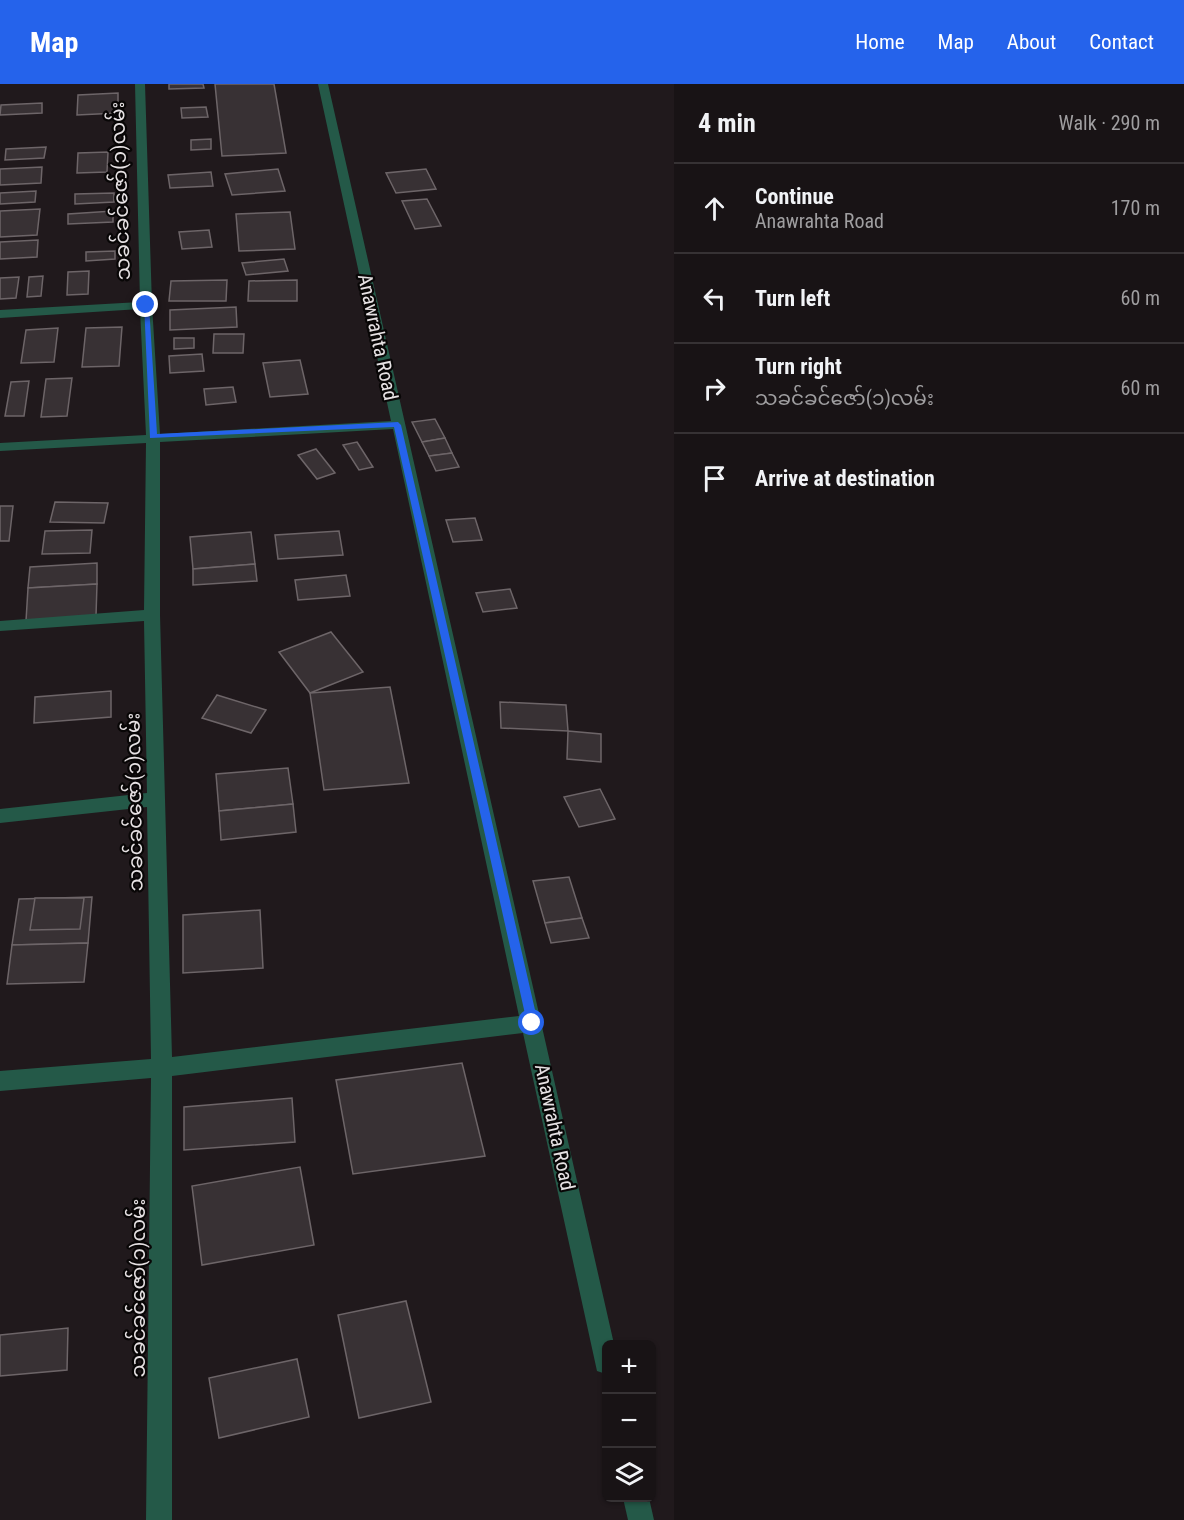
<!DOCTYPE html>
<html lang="en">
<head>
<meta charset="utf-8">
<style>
	:root { --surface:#181315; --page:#252022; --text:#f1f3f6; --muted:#9f9ea0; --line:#363234; --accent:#2563eb }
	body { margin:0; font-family:"Roboto Condensed","Noto Sans Myanmar",sans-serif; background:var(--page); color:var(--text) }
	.controls { position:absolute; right:18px; bottom:18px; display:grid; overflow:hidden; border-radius:9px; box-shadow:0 2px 4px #0004 }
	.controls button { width:54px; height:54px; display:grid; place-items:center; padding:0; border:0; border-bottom:2px solid var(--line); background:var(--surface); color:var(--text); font:30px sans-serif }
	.stop { position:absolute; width:18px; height:18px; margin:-14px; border:4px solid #2563eb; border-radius:50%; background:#fff }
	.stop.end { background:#2563eb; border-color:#fff; box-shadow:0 2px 6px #0008 }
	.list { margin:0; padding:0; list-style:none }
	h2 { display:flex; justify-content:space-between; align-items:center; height:78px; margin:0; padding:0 24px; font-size:26px }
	h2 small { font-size:20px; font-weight:400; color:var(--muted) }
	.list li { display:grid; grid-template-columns:39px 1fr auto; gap:18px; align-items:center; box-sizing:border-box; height:90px; padding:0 24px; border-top:2px solid var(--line) }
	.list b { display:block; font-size:22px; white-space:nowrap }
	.list p { margin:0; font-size:20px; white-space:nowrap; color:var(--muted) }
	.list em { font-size:20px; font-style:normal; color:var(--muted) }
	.icon { flex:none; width:33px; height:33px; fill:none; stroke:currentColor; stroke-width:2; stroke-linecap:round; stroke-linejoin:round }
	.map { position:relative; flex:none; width:674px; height:1436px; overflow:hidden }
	header { display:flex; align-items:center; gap:36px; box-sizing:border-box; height:84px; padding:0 30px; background:var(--accent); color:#fff }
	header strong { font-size:28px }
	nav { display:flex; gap:33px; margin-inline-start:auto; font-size:21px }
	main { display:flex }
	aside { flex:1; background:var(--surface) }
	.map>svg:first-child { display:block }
</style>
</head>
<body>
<header>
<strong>Map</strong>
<nav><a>Home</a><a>Map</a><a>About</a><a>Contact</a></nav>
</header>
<main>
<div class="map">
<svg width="674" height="1436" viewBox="0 0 674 1436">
	<rect width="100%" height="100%" fill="#20191c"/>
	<!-- building -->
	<g fill="#383134" stroke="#6d6568" stroke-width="1.5">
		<polygon points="169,0 203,0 204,4 169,5"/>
		<polygon points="215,0 274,0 286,69 222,72"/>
		<polygon points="118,9 118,29 77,31 78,11"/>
		<polygon points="42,19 42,29 0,31 1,21"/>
		<polygon points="206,23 208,33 182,34 181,24"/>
		<polygon points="211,55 211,65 191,66 191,56"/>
		<polygon points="46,63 44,74 5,76 6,65"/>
		<polygon points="108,68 107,88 77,89 78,69"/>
		<polygon points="42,83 41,99 0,101 0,85"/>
		<polygon points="278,85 285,107 232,111 225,90"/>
		<polygon points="426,85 436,105 396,109 386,89"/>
		<polygon points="211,88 213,102 170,104 168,91"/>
		<polygon points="36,107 35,118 0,120 0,109"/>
		<polygon points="114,109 114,118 75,120 75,110"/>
		<polygon points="427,115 441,142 415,145 402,117"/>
		<polygon points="40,125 37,151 0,153 0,127"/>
		<polygon points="113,127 113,138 68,140 68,130"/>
		<polygon points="290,128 295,165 239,167 236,130"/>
		<polygon points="209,146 212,163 182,165 179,148"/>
		<polygon points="38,156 37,173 0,175 0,158"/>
		<polygon points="115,167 115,175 86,177 86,168"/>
		<polygon points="284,175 288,187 246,191 242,179"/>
		<polygon points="89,187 88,210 67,211 68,188"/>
		<polygon points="43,192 41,212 27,213 29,193"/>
		<polygon points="19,193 16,214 0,215 0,194"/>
		<polygon points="227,196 226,217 169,217 171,197"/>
		<polygon points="297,196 297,217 248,217 249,197"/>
		<polygon points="236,223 237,243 170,246 170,226"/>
		<polygon points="122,243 119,282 82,283 86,244"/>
		<polygon points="58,244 54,278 21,279 26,246"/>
		<polygon points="214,250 244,250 243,269 213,269"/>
		<polygon points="174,254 194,254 194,264 174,265"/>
		<polygon points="202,270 204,287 170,289 169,272"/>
		<polygon points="300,276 308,310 270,313 263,279"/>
		<polygon points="72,294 67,332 41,333 46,295"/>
		<polygon points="29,297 24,332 5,332 11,298"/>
		<polygon points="233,303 236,318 206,321 204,305"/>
		<polygon points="435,335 445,354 422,358 412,338"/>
		<polygon points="445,354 452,369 429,372 422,358"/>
		<polygon points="357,358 373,383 359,386 343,361"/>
		<polygon points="316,365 335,389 317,395 298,371"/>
		<polygon points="452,369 459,383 436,387 429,372"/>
		<polygon points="55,418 108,419 104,439 50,438"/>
		<polygon points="0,422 13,422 9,457 0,457"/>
		<polygon points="475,434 482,456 453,458 446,436"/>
		<polygon points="92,446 90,469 42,470 45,447"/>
		<polygon points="339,447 343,471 278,475 275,451"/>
		<polygon points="251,448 255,480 193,485 190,453"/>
		<polygon points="97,479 97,500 28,504 30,483"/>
		<polygon points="255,480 257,497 193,501 193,485"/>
		<polygon points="346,491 350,512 298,516 295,496"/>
		<polygon points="97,500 96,532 26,537 28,504"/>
		<polygon points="510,505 517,524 483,528 476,509"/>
		<polygon points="331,548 363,588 310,609 279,568"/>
		<polygon points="390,603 409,699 324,706 310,609"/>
		<polygon points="111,607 111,633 34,639 35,613"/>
		<polygon points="217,611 266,626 251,649 202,634"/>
		<polygon points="500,618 566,621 568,647 501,644"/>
		<polygon points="568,647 601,650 601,678 567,675"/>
		<polygon points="288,684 293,720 219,727 216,690"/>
		<polygon points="600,705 615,735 579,743 564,713"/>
		<polygon points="293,720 296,748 221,756 219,727"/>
		<polygon points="569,793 582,834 545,839 533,797"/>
		<polygon points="92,813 88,859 12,861 19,815"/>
		<polygon points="35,814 84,814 80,845 30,846"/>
		<polygon points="260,826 263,884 183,889 183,831"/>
		<polygon points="582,834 589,854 551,859 545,839"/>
		<polygon points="88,859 84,898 7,900 12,861"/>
		<polygon points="462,979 485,1072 353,1090 336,996"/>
		<polygon points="292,1014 295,1058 184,1066 184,1023"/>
		<polygon points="300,1083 314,1161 202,1181 192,1102"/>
		<polygon points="406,1217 431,1318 359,1334 338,1231"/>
		<polygon points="68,1244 67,1286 0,1292 0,1251"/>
		<polygon points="297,1275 309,1333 219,1354 209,1294"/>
	</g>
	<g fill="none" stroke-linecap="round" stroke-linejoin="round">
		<!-- minor -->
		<g fill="#245948" fill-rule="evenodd">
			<path d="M135,0H145L152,221L160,350L391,337L318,0H328L614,1260H606V1290L597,1287L523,949L172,992V1436H146L151,994L0,1007V987L151,975L147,723L0,739V725L147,709L144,537L0,547V537L144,526L146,359L0,367V359L146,351L140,225L0,234V226L140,218ZM393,345L519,932L172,973L160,531V358Z"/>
			<polygon points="623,1414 649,1414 654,1436 628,1436"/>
		</g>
	</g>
	<!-- route -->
	<polygon fill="#2563eb" points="144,219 149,221 157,350 398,338 401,341 538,939 536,942 532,944 527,939 394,343 150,354"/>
	<g text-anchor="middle" stroke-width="4.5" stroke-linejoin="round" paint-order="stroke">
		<!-- street labels -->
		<g font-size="20" fill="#e6e1e3" stroke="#080606">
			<text transform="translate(120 107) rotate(-92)" y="7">သခင်ခင်ဇော်(၁)လမ်း</text>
			<text transform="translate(378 253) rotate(78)" y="7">Anawrahta Road</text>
			<text transform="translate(134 718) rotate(-91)" y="7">သခင်ခင်ဇော်(၁)လမ်း</text>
			<text transform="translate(555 1043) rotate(78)" y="7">Anawrahta Road</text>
			<text transform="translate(138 1204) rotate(-90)" y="7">သခင်ခင်ဇော်(၁)လမ်း</text>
		</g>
	</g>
</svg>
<div class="controls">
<button>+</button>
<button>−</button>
<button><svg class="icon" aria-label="layers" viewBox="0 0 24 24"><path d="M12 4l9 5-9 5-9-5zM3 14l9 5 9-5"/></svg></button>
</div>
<div class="stop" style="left:532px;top:939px"></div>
<div class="stop end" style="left:146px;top:221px"></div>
</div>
<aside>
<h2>4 min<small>Walk · 290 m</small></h2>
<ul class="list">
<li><svg class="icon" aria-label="ahead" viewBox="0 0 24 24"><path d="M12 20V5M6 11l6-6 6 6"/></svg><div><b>Continue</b><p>Anawrahta Road</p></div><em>170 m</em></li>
<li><svg class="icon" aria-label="left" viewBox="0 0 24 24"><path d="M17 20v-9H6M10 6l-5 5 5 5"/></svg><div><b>Turn left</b></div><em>60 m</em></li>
<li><svg class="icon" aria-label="right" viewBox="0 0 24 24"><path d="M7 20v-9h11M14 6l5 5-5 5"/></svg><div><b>Turn right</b><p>သခင်ခင်ဇော်(၁)လမ်း</p></div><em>60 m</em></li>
<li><svg class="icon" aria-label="arrive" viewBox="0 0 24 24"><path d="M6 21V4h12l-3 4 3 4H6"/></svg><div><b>Arrive at destination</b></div></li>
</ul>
</aside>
</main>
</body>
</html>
